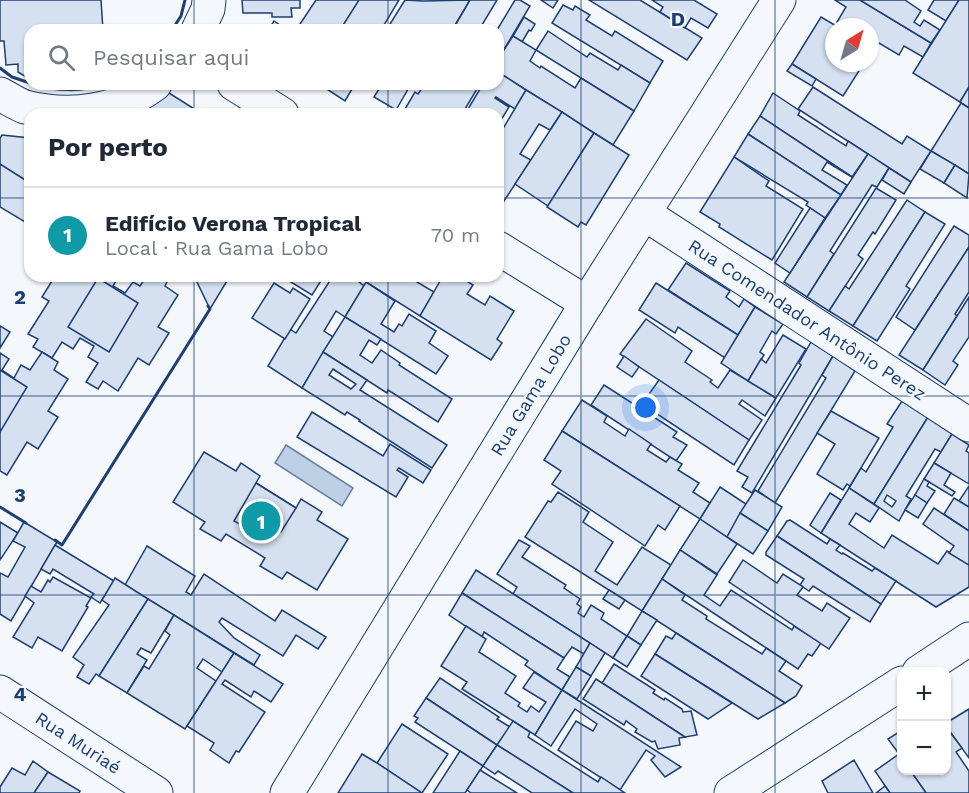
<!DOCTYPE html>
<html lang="pt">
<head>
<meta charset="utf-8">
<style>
	:root { --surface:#fff; --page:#f6f6f7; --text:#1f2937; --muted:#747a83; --line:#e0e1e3; --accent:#1a73e8 }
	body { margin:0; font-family:"Work Sans",sans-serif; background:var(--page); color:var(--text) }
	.controls { position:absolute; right:18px; bottom:18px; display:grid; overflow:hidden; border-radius:12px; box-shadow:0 2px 4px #0004 }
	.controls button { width:54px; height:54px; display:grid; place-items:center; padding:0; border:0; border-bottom:2px solid var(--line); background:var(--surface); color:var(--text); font:30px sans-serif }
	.compass { position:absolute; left:825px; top:18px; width:54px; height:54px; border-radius:50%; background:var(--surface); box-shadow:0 2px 4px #0004; rotate:37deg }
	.you { position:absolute; left:646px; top:408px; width:21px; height:21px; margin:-15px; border:4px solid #fff; border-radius:50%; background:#1a73e8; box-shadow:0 0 0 9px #1a73e833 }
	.badge { display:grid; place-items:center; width:39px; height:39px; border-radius:50%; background:var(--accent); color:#fff; font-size:20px; font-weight:700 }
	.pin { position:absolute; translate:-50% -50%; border:3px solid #fff; box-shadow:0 2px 6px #0006 }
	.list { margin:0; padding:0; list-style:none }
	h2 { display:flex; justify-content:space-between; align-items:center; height:78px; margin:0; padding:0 24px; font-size:26px }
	h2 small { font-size:20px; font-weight:400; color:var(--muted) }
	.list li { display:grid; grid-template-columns:39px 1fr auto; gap:18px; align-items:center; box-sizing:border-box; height:96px; padding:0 24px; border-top:2px solid var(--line) }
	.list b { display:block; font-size:22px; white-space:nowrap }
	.list p { margin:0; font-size:20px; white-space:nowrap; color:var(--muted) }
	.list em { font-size:20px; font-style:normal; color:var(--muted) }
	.icon { flex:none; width:33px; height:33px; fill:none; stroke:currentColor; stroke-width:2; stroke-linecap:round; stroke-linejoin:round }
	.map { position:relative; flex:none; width:969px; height:793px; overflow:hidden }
	.search { position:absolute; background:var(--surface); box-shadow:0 2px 4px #0004; left:24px; top:24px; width:480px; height:66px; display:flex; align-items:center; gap:15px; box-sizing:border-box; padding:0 21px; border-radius:18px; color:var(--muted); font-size:22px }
	.panel { position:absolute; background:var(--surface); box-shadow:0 2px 4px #0004; left:24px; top:108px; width:480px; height:174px; border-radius:18px }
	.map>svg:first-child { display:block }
</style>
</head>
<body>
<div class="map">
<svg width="969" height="793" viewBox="0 0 969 793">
	<rect width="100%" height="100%" fill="#f4f7fb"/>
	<!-- water -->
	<polygon fill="#bed0e5" stroke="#687fa3" stroke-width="1.5" points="286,445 353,488 342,506 275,463"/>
	<!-- building -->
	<g fill="#d5e0f0" stroke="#1d3f73" stroke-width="1.5" fill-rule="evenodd">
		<polygon points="0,0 101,0 103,30 30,30 30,76 26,77 18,72 18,64 6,65 4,41 0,41"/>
		<polygon points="242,0 300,0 300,8 291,8 292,17 272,17 272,13 243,13"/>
		<polygon points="316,0 360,0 340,30 296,30"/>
		<polygon points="359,0 399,0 381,30 340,30"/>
		<polygon points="405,0 423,1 470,0 452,30 400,30 390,24"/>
		<polygon points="470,0 497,0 479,30 466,30 456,24"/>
		<polygon points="515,0 520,0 530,6 503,51 498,48 497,30"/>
		<polygon points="541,0 558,0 553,8"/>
		<polygon points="589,0 640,0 702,38 687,60"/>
		<polygon points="652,0 694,0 717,14 708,28 691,18 685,28 660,12 663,7"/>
		<polygon points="835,0 860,0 931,43 923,57 904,46 899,55 879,43 877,46 870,42 870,27 845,27 837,22 846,7"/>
		<polygon points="860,0 905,0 921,11 914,22 920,26 924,20 940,30 931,43"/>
		<polygon points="934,0 959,0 946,21 928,10"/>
		<polygon points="959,0 969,0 969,87 960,102 913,73"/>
		<polygon points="563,5 573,10 575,6 590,15 586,20 612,36 615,31 663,61 650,83 552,23"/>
		<polygon points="524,17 535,24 531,31 529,30 522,42 513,36"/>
		<polygon points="821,17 838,27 834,27 834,63 864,63 843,96 792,64"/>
		<polygon points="274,21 287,30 268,30"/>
		<polygon points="548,31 587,57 590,53 618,70 621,65 650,83 634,111 536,50"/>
		<polygon points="513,36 536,50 530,61 540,68 541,66 575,88 581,78 634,111 613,145 498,72 498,59"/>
		<polygon points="792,64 816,79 812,86 787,71"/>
		<polygon points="498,72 526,90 515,109 496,97 495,98 509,107 498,125 498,114 465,114 483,84 498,84"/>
		<polygon points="319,84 355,84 345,101"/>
		<polygon points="374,84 411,84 396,110 374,97 379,89 373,86"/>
		<polygon points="425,84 480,84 462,114 402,114 415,92 418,94"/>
		<polygon points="813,87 902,144 907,136 931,151 911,182 798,109"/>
		<polygon points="969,87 969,108 960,102"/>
		<polygon points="526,90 562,112 550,130 539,124 520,154 531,160 504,201 498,198 498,137"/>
		<polygon points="169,93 196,110 189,114 126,114"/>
		<polygon points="773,93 800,111 798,115 846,146 848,141 868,154 852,177 760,116"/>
		<polygon points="961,103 969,108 969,174 931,151"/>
		<polygon points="562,112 594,133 548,206 515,184"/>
		<polygon points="760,116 852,177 827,162 822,170 847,185 841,195 748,134"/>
		<polygon points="594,133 629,155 586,225 581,222 578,227 547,207"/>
		<polygon points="748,134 841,195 825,218 806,205 808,202 734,157"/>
		<polygon points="2,135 30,138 30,183 0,165 0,138"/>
		<polygon points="931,151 955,165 944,183 920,169"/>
		<polygon points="868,154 889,168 877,187 872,185 830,251 834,254 807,297 784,282"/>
		<polygon points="734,157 769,181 766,186 803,209 772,260 719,227 720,224 700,212"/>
		<polygon points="0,164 30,183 30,225 0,207"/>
		<polygon points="955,165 969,174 967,198 944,183"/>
		<polygon points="889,168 911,182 904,194 882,180"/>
		<polygon points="876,188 896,200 875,234 873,232 858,255 863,259 829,311 807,297"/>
		<polygon points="907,200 925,212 853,326 829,311 845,286 849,289"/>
		<polygon points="810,208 825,218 790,273 775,263"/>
		<polygon points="925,212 945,224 906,286 910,289 877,341 853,326"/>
		<polygon points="954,226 969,235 969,247 915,330 896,317"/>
		<polygon points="969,247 969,292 955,314 957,316 923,370 899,355"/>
		<polygon points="686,263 730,291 726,297 739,307 744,299 755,307 738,335 668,290"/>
		<polygon points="55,276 119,276 113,286 125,293 133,282 140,286 147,276 166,276 169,278 165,286 178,295 158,327 169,333 149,365 138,358 118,391 103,381 98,389 86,382 98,363 88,357 94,346 80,338 73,349 62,342 52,358 33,347 38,339 28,334 49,301 42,297"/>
		<polygon points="201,276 230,276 210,309 197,282"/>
		<polygon points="281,276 324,276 312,295"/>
		<polygon points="333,276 361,276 358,281 364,286 345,317 336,311 324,331 333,337 302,388 268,366 290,329 296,333"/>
		<polygon points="370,276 407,276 434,292 420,316 366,282"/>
		<polygon points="443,276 459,276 473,285 467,294 485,305 490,296 514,311 497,339 502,343 491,360 420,316"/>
		<polygon points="98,278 138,303 109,352 68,327"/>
		<polygon points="366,282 395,301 381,324 394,332 399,324 402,326 409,314 436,331 429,343 448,356 436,374 345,317"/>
		<polygon points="274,283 290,293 293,288 310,299 285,339 252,318"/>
		<polygon points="656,283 738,335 725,358 678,327 675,333 639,310"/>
		<polygon points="969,297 969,337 953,361 958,365 945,385 923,370"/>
		<polygon points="755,307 783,324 776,334 772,331 760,352 764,355 748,381 721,363"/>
		<polygon points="345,317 381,339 377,345 369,340 360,355 372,363 381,350 400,363 399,365 452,399 438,422 388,390 387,393 323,352"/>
		<polygon points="646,319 692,351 685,362 712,380 710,382 718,388 730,370 776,398 765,416 742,400 739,404 762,420 749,440 620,354"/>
		<polygon points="0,326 10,332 0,348"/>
		<polygon points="783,335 806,349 776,398 748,381 761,359 766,363"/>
		<polygon points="811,342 833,356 752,493 742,487 748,477 737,471 801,365 799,363"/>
		<polygon points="42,352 58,362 54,370 68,379 48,411 58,417 38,449 27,442 7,475 0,471 0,353 9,359 2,370 14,378 21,365 30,370"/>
		<path d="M323,352L367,380L360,390L447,445L432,468L359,421L360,420L347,412L345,415L302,388ZM333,369L356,384L351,389L329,375Z"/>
		<polygon points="624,356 639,367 632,377 617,367"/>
		<polygon points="833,356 855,371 775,503 758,491 826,378 822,375"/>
		<polygon points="0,370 27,387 0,432"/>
		<polygon points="659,380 749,440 734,465 642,404"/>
		<polygon points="604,385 677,432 673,437 687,445 676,461 591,405"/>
		<polygon points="582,400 607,416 604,422 625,436 629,429 651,444 647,450 666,462 670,457 682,464 678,470 699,483 693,492 710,503 700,519 562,431"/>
		<polygon points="902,401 928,417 874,504 849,488 861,468 866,472 893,427 887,424"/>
		<polygon points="831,411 879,438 850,486 847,484 843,490 817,474 835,444 817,433"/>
		<polygon points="312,412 383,456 390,444 431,470 423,483 399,468 397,470 408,477 396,497 297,437"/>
		<path d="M928,417L952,434L941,452L935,449L906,496L911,499L899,521L874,504ZM887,495L896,501L892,507L884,501Z"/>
		<polygon points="562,431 680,506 665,530 658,525 645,546 552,484 561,471 544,460"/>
		<polygon points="952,434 969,445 966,451 969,453 969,484 934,463"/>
		<polygon points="204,452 236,471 241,463 260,476 256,483 296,508 301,499 322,512 317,520 348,539 317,590 287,572 282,579 260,566 265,558 226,534 221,541 200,529 205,522 173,502"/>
		<polygon points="934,463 951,473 944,485 955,492 952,496 924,479"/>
		<polygon points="924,479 929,482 927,486 935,491 927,503 915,495"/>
		<polygon points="256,483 296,508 281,532 273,527 267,539 234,521"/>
		<polygon points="969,486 969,507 959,501"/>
		<polygon points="720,487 746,504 727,537 700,519"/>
		<polygon points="849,488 879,508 870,522 856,513 849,524 884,548 892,535 938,564 947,551 969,565 969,587 936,607 821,533"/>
		<polygon points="755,490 782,507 768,531 740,513"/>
		<polygon points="558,492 589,512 583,522 613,542 595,571 617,585 642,547 671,565 642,611 525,537 548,501 551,502"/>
		<polygon points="830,493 841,500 821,533 810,525"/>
		<polygon points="915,495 927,503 918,518 905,510"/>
		<polygon points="954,498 969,507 969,531 944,514"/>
		<polygon points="934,508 969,531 969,565 949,553 954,546 923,524"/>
		<polygon points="740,513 768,531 753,554 727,537"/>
		<polygon points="700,519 737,544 717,574 680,550"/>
		<polygon points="790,520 827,544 830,539 840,545 836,550 842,554 843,553 872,571 875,568 896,581 881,604 777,536 787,521"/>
		<polygon points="0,522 18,533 0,560"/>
		<polygon points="24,522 57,542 11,621 0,614 0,573 8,577 25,547 13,541"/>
		<polygon points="777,536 881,604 870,622 813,586 809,591 800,585 804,579 766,555 766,552"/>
		<polygon points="519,540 530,546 522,557 566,585 564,588 580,599 577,604 581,607 578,613 584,617 591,605 604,613 601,619 627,636 613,658 513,594 517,587 497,574"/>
		<polygon points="55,545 114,581 100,603 91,597 94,594 53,569 50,574 41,569"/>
		<polygon points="147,546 195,576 186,592 191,595 204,574 275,621 282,610 326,637 318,649 296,635 283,656 222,618 219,622 234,638 260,655 254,665 125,585"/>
		<polygon points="680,550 717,575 704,595 720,606 731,590 792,630 794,626 821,643 812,656 808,654 798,669 662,579"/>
		<polygon points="743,560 777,583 783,574 802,586 803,587 797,595 822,611 827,603 850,618 829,649 729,582"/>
		<polygon points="476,570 590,643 584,654 572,647 564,658 462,593"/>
		<polygon points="53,577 91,598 86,606 88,607 62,651 38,637 32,648 13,637 34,603 25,596 31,586 41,592 48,580 50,582"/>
		<polygon points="115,578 148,599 99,676 96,674 89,684 77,677 84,665 73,657 109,605 102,600"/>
		<polygon points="662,579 685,595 682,600 707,616 706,619 762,654 766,648 786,661 779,671 802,686 796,696 785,703 642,611"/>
		<polygon points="609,590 625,600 619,609 603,599"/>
		<polygon points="462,593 564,658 557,669 570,677 562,690 525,665 528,661 484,632 482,637 449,615"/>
		<polygon points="148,599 174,615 151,653 141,648 137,654 147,660 127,693 99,676"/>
		<polygon points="642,611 657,620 641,645 627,636"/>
		<polygon points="174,615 234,653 222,672 203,659 197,668 216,681 185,729 127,693 144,666 149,669 170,635 165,631"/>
		<polygon points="466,626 486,639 479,652 516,676 505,693 520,703 518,706 527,712 531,706 539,712 546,702 523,688 534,672 562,690 535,735 462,689 467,682 441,666"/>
		<polygon points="676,633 785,703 758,719 655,654 666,636 672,639"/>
		<polygon points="627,636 641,645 627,667 613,658"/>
		<polygon points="590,643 605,653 591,676 576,667"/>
		<polygon points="234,653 283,684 271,702 254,691 251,697 225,680 222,684 265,712 239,752 236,751 229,763 210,750 214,743 187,726"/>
		<polygon points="655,654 732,703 708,719 641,676"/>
		<polygon points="614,664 655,690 653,693 664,700 665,698 682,709 683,712 691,711 697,735 685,737 602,683"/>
		<polygon points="576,667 591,676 577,699 562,690"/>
		<polygon points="440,678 499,717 497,719 510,727 497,745 426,698"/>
		<polygon points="596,679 685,737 679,738 680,745 658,749 655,741 652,742 635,732 637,729 626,721 624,725 583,699"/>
		<polygon points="562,690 681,767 665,777 651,760 655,756 646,750 620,790 558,750 576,721 593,731 597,724 575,709 551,746 535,735"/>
		<polygon points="426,698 497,745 483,766 415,722 418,718 414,716"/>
		<polygon points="969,709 969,758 946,726 946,723"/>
		<polygon points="513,721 530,732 528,737 598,782 601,777 625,793 573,793 497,745"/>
		<polygon points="402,724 448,754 422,793 377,763"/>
		<polygon points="946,727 962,748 956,752 969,771 969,793 926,793 910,770 946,770"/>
		<polygon points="902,730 902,758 888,739"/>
		<polygon points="497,745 573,793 532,793 498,771 495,774 483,766"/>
		<polygon points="460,751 483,766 465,793 433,793"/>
		<polygon points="362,754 377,763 422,793 338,793"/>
		<polygon points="899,754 902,758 902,770 910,770 926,793 890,793 875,771"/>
		<polygon points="854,760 873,793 828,793 822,781"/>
		<polygon points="33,761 48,772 34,793 0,793 0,787 12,768 25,775"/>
		<polygon points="480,770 517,793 471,793 467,790"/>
		<polygon points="48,772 80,791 79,793 34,793"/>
		<polygon points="885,786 890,793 876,793"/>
	</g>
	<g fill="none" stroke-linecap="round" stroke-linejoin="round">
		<!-- minor casing -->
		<g stroke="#1d3f73" stroke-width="35">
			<g id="minor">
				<polyline points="198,30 208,9 209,0"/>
				<polyline points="234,84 282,114"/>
				<path d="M0,94C8,98 17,104 25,107C70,118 118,112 155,84"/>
				<polyline points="645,214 969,425"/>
				<polyline points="498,248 587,303"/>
				<polyline points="919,672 969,639"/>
				<polyline points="0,692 156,793"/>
				<polyline points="287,793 587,303 779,0"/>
				<polyline points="731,793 902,683"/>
			</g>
		</g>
		<!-- minor -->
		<use href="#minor" stroke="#f4f7fb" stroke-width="33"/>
		<!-- wall -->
		<g stroke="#1d3f73" stroke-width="3">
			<polyline points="172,30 181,16 185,0"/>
			<polyline points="0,68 12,77 30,83"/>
			<path d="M34,84C56,91 82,92 104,84"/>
			<polyline points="0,507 26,523"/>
			<polyline points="55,540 62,545 210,309 208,306"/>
		</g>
	</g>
	<!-- grid -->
	<path fill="none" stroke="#1d3f73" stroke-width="1.5" stroke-opacity="0.55" d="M194,0V30M388,0V30M581,0V793M775,0V793M194,84V114M388,84V114M0,198H30M498,198H969M194,276V793M388,276V793M0,396H969M0,595H969"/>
	<g text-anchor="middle" stroke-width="4.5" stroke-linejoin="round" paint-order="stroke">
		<!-- street labels -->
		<g font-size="18" fill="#1d3f73" stroke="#f4f7fb">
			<text transform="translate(807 320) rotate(33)" y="6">Rua Comendador Antônio Perez</text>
			<text transform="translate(531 395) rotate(-59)" y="6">Rua Gama Lobo</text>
			<text transform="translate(78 743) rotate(33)" y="6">Rua Muriaé</text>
		</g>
	</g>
	<g font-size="20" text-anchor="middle" font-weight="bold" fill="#1d3f73" stroke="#f4f7fb" stroke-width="4.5" stroke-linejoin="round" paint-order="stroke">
		<text x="678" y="26">D</text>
		<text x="20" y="304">2</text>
		<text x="20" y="502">3</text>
		<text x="20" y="701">4</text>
	</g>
</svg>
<div class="controls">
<button>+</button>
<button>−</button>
</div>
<svg class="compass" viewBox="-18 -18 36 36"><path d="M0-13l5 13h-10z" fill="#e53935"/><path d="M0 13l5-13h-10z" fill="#747a83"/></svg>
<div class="you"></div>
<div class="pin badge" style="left:261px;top:521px;background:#0f9aa8">1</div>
<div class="search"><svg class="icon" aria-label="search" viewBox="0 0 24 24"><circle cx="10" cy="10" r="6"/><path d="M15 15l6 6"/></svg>Pesquisar aqui</div>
<section class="panel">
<h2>Por perto<small></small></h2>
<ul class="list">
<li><span class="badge" style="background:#0f9aa8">1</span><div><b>Edifício Verona Tropical</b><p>Local · Rua Gama Lobo</p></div><em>70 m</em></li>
</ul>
</section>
</div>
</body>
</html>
